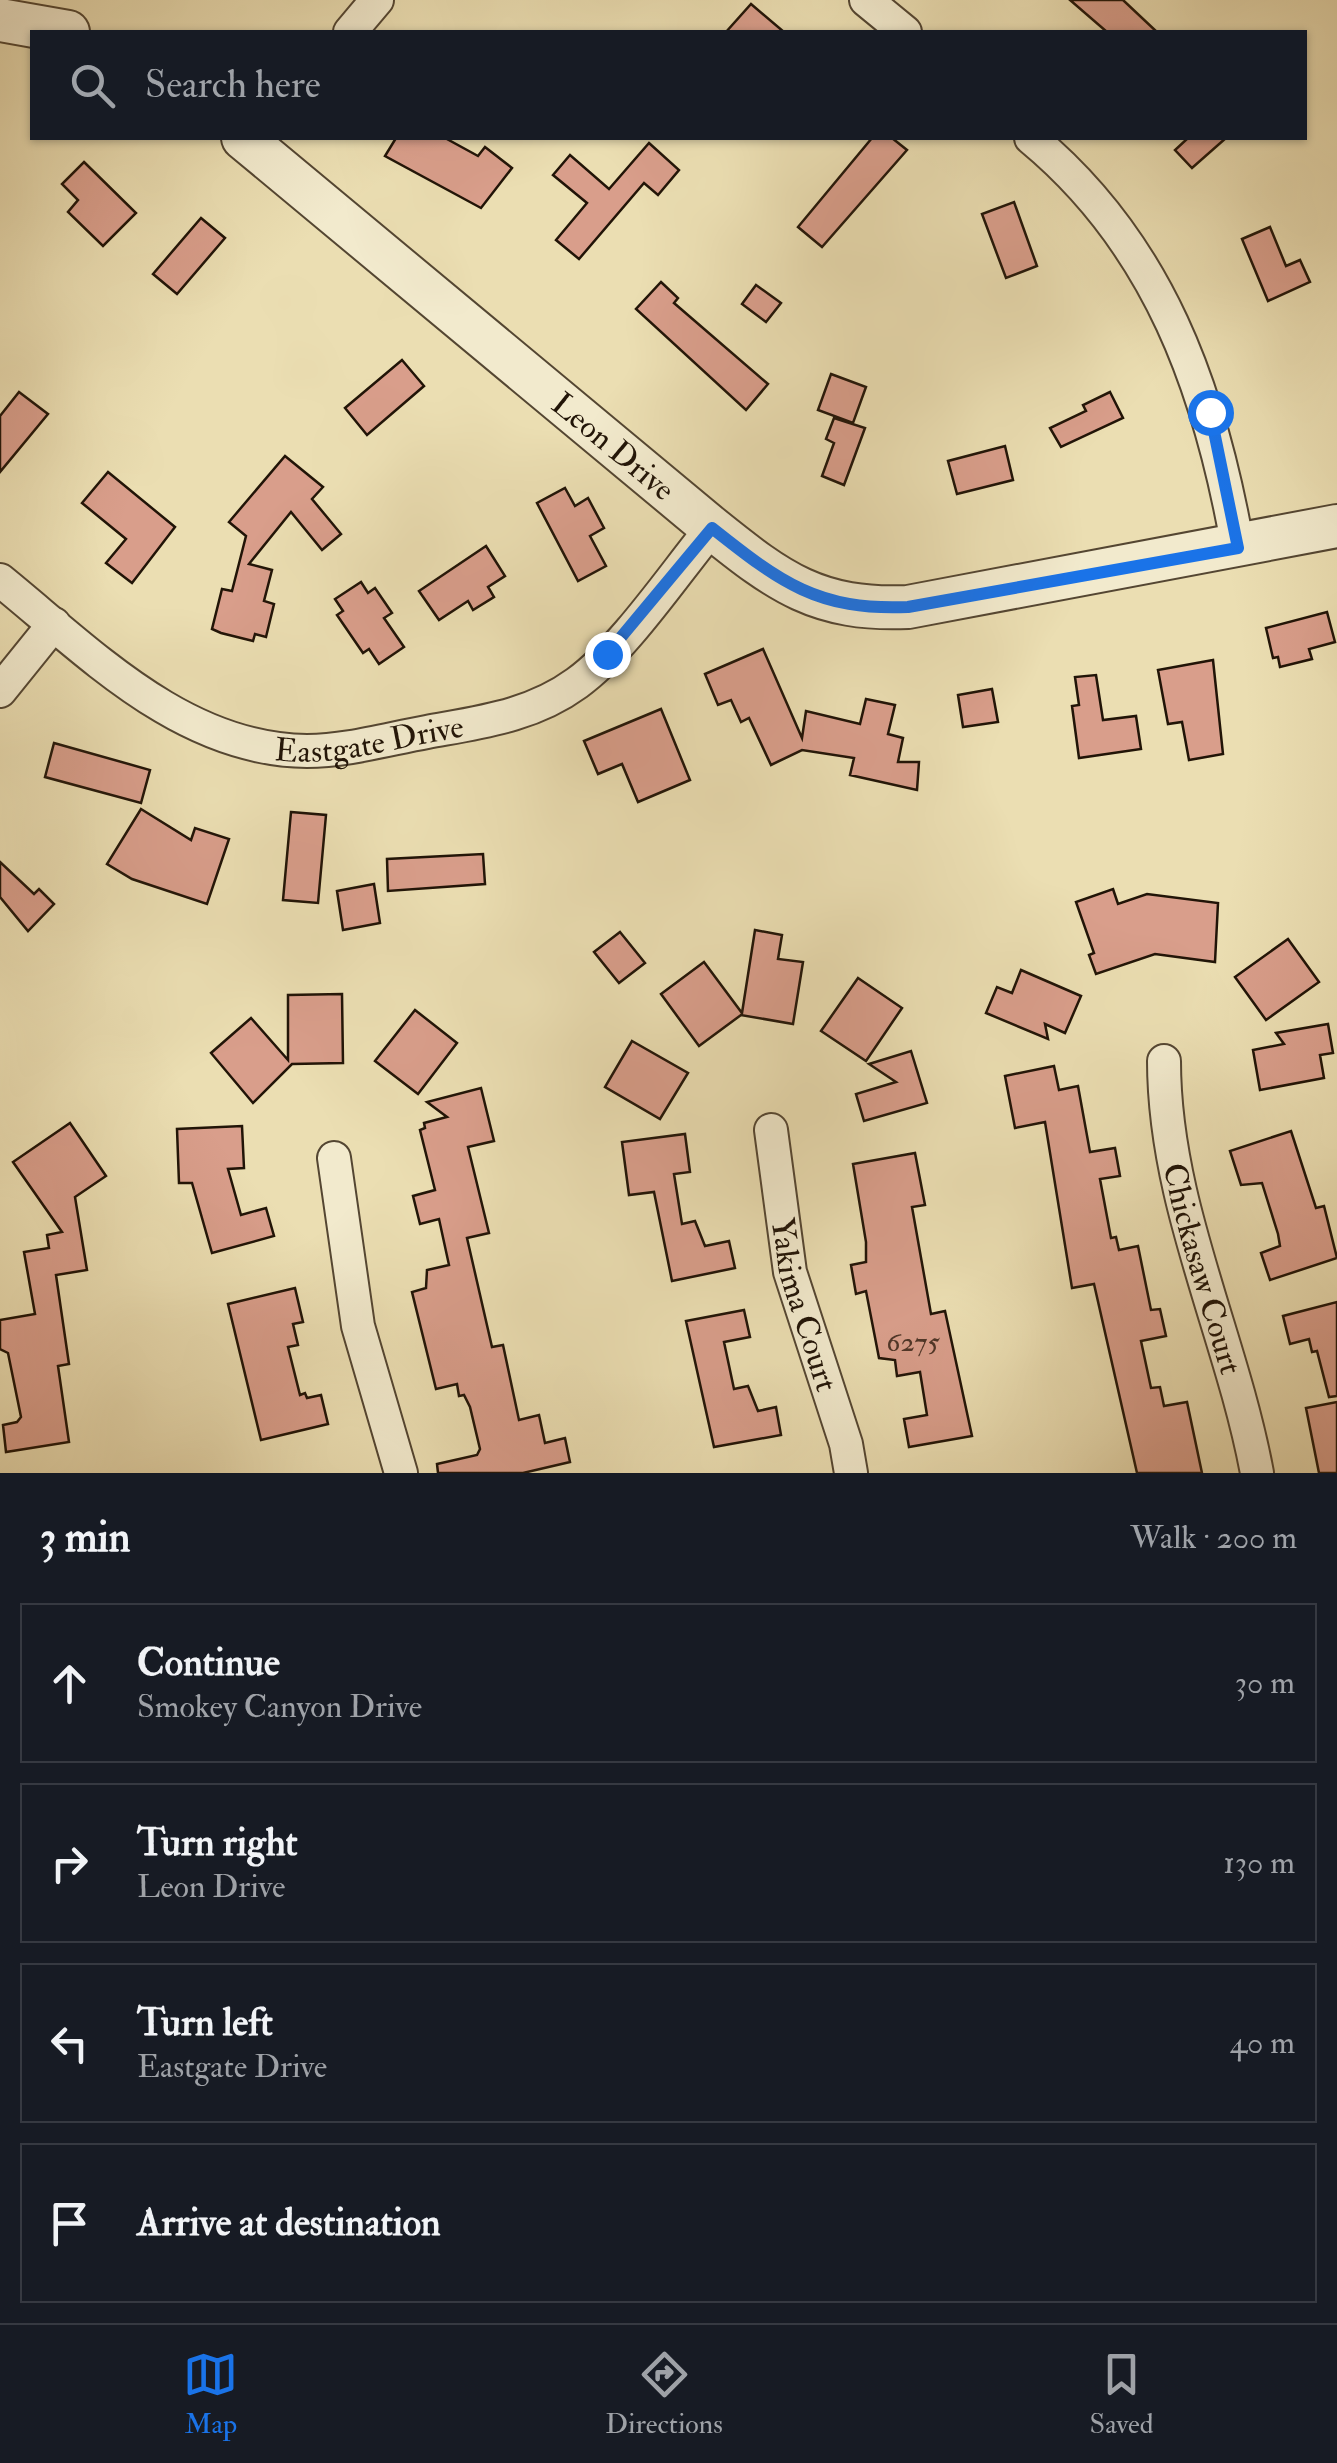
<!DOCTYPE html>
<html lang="en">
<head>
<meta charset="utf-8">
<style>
	:root { --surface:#171b24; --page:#242831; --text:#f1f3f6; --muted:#9ea1a6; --line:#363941; --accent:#1a73e8 }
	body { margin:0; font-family:"IM FELL Double Pica",serif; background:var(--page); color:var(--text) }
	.stop { position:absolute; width:30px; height:30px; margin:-22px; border:8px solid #1a73e8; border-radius:50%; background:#fff }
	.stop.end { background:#1a73e8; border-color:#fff; box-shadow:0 2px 10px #0008 }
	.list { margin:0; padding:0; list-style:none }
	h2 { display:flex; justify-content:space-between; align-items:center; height:130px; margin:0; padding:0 40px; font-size:42px }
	h2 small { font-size:32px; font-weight:400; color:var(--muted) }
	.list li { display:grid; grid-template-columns:65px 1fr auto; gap:30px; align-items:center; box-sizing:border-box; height:160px; margin:0 20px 20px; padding:0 20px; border:2px solid var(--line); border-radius:0px }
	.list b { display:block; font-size:38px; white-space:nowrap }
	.list p { margin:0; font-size:32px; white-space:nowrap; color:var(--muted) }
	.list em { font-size:32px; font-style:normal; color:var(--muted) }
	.icon { flex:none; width:55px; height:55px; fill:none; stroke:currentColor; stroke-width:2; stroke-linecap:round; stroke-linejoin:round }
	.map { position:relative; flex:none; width:1337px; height:1473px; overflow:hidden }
	.search { position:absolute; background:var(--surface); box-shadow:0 2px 8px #0004; left:30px; right:30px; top:30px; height:110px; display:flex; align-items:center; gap:25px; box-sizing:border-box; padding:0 35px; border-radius:0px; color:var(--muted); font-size:38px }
	.sheet { height:850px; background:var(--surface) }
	nav { display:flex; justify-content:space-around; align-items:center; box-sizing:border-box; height:140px; border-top:2px solid var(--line); background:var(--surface); font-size:28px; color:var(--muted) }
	nav a { display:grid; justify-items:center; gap:5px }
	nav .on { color:var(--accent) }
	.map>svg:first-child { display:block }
</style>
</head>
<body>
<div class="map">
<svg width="1337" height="1473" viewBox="0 0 1337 1473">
	<rect width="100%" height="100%" fill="#ebdeb2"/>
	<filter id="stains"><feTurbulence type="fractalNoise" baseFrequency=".002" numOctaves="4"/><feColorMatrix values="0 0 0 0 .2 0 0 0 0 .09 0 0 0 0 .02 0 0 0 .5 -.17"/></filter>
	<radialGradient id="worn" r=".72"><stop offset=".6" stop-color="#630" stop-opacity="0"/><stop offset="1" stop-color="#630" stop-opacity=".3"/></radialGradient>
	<!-- building -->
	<g fill="#d99e8b" stroke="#211407" stroke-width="2.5">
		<polygon points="1070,0 1123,0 1157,32 1107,32"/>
		<polygon points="751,4 784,32 726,32"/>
		<polygon points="396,138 445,138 478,156 485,147 512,168 481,208 385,156"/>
		<polygon points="872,138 892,138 907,150 822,247 798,227"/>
		<polygon points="1188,138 1226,138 1192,168 1175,150"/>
		<polygon points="649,143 679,170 658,195 644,183 579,259 556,240 587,203 553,175 570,155 609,189"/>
		<polygon points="84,162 136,213 103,246 68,212 78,200 62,184"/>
		<polygon points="1014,202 1037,266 1006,278 982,214"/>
		<polygon points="201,218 225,238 177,294 153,274"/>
		<polygon points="1270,227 1286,266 1300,260 1310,282 1268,301 1242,239"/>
		<polygon points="661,282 678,298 674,303 768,384 746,410 636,309"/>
		<polygon points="756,285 781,303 766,322 742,304"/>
		<polygon points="402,360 424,386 367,435 345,408"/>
		<polygon points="831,374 866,387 853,423 818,410"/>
		<polygon points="19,392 48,414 0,472 0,416"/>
		<polygon points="1110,392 1123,418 1061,447 1050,428 1086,411 1083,405"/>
		<polygon points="834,418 865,428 844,485 822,476 834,443 826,439"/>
		<polygon points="1005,446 1013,480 957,494 948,461"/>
		<polygon points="285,456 323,487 312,499 341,534 322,550 291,512 249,564 272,570 264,601 274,604 266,637 255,634 253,641 221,633 212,629 222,589 232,591 246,536 229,522"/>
		<polygon points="108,472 175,527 132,583 106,563 126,539 82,503"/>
		<polygon points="565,488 575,506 588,498 604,528 590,536 606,566 578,581 537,503"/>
		<polygon points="486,546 505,576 488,587 494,597 473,610 468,601 439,620 419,591"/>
		<polygon points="361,582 368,593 375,588 392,613 384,618 404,647 379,664 369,649 363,653 337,615 343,611 335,599"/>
		<polygon points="1327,612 1335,642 1309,649 1312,659 1280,667 1278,657 1273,658 1266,628"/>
		<polygon points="763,649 802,738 806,711 860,724 866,699 895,705 888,734 903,738 898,762 919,762 917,790 850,775 854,758 802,750 771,765 749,718 741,722 731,700 718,705 705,674"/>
		<polygon points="1213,660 1223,754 1189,760 1182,722 1168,724 1158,670"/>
		<polygon points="1096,675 1103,720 1136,716 1141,749 1079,758 1072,706 1079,705 1075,677"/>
		<polygon points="992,689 998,722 963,727 958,695"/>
		<polygon points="661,709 690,780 638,802 622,764 598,774 584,741"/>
		<polygon points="54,743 150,770 141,803 45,777"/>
		<polygon points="141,809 191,840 195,828 229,839 207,904 132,879 107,864"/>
		<polygon points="291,812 326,815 318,903 283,900"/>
		<polygon points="483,854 485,884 388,891 387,859"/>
		<polygon points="0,862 34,894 39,889 54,904 28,931 0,897"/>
		<polygon points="374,884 380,923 343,930 337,891"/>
		<polygon points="1113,889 1118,904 1147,894 1218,903 1215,962 1155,954 1096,974 1089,955 1094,953 1076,902"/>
		<polygon points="755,930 782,935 778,959 803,962 793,1024 741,1015 699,1046 661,994 704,962 742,1013"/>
		<polygon points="620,932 645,963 619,983 594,952"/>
		<polygon points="1288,939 1319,982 1266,1020 1235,977"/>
		<polygon points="1021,970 1081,996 1065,1033 1045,1024 1048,1039 986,1013 997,987 1012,993"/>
		<polygon points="858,978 902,1008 866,1061 821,1031"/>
		<polygon points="342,994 343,1063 292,1064 253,1103 211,1053 251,1018 288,1060 288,995"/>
		<polygon points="415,1010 457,1043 418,1094 375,1061"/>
		<polygon points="1328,1024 1333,1053 1320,1055 1324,1078 1260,1090 1253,1050 1284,1044 1276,1033"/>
		<polygon points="632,1041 688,1073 660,1119 605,1087"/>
		<polygon points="911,1051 927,1103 864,1121 856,1094 896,1082 869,1064"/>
		<polygon points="1054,1066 1059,1090 1078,1086 1090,1152 1115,1148 1120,1176 1100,1179 1111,1238 1116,1237 1119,1250 1138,1246 1151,1310 1160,1309 1166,1336 1141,1341 1151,1388 1160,1387 1164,1406 1187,1402 1202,1473 1137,1473 1094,1284 1072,1288 1045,1122 1015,1128 1005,1076"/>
		<polygon points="481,1088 494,1141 468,1147 489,1233 467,1238 492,1347 503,1345 519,1420 539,1415 545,1443 565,1438 570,1462 523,1473 438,1473 437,1464 477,1455 480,1449 470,1407 464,1395 459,1396 457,1384 436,1389 412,1292 426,1288 427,1270 449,1265 439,1219 420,1224 413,1196 435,1190 420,1130 425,1128 424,1123 447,1117 427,1102"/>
		<polygon points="70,1123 106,1176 75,1197 87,1270 56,1275 69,1364 58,1366 69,1442 6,1452 3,1425 17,1422 21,1417 8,1353 0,1349 0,1320 35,1314 24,1252 49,1248 47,1235 62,1232 13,1162"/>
		<polygon points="242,1126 244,1168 228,1169 241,1215 266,1208 274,1236 212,1253 192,1183 179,1183 177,1129"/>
		<polygon points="1291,1131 1316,1208 1324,1206 1337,1258 1270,1280 1261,1253 1280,1246 1278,1234 1262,1183 1241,1185 1230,1151"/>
		<polygon points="685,1134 690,1172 674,1174 682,1224 695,1221 705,1246 729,1241 735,1268 672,1281 654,1192 629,1195 622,1142"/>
		<polygon points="915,1153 925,1205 912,1207 931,1314 945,1311 972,1436 909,1447 904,1419 927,1415 920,1372 897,1376 895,1360 879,1358 866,1291 856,1294 851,1265 866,1262 866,1242 853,1164"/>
		<polygon points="295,1288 303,1322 293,1324 298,1345 288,1347 300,1395 305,1393 307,1398 321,1395 328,1424 261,1440 228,1304"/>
		<polygon points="1337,1302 1337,1396 1329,1397 1317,1351 1312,1352 1309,1339 1290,1344 1283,1316"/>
		<polygon points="744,1310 750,1337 724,1342 734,1389 748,1386 758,1411 776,1407 781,1435 714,1447 686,1321"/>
		<polygon points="1337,1402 1337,1473 1319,1473 1306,1408"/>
	</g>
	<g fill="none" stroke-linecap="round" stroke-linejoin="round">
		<!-- minor casing -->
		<g stroke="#544632" stroke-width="36">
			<g id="minor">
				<polyline points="866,0 905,32"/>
				<polyline points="350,32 377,0"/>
				<path d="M1031,138C1159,244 1210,389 1238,548"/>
				<path id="s1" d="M0,580C90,653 183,750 307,751C347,751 388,739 427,732C481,722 532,716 577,683C624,649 674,574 712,528"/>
				<polyline points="0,691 54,624"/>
				<path id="s2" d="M1164,1061C1164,1204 1231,1334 1257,1473"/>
				<path id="s3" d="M771,1130L790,1272L846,1444L851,1473"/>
				<polyline points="334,1158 358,1326 401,1473"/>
			</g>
		</g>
		<!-- tertiary casing -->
		<g stroke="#544632" stroke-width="46">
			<g id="tertiary">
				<polyline points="0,20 68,32"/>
				<path id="s4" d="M243,138L712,528C779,582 818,611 908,607L1337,526"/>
			</g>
		</g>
		<!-- minor -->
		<use href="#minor" stroke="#f2eacd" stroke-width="32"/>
		<!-- tertiary -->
		<use href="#tertiary" stroke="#f2eacd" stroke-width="42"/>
	</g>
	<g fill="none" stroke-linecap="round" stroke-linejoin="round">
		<!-- route -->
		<path stroke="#1a73e8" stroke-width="12" d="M607,654L712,528C780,582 818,611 908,607L1238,548L1210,412"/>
	</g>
	<g text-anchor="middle" stroke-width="8" stroke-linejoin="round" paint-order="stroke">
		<!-- number labels -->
		<g font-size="28" fill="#4f3628">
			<text x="913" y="1351">6275</text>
		</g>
		<!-- street labels -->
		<g font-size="32" fill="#211407" stroke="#f2eacd">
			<text dy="11" stroke="none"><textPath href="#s4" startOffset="482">Leon Drive</textPath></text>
			<text dy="11" stroke="none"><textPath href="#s1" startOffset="422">Eastgate Drive</textPath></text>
			<text dy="11" stroke="none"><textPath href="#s2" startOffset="212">Chickasaw Court</textPath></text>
			<text dy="11" stroke="none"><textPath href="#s3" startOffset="178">Yakima Court</textPath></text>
		</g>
	</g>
	<rect width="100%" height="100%" filter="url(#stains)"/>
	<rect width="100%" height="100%" fill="url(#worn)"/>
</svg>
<div class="stop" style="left:1210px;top:412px"></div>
<div class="stop end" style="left:607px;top:654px"></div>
<div class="search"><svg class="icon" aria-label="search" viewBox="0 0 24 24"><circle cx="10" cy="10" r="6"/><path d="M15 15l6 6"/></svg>Search here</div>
</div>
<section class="sheet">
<h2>3 min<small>Walk · 200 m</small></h2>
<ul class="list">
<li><svg class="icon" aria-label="ahead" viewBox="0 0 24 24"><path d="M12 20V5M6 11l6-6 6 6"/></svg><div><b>Continue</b><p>Smokey Canyon Drive</p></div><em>30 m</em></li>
<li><svg class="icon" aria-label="right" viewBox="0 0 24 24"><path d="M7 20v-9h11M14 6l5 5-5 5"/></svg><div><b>Turn right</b><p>Leon Drive</p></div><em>130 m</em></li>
<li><svg class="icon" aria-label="left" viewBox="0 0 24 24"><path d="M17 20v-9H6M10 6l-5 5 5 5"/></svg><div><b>Turn left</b><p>Eastgate Drive</p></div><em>40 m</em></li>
<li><svg class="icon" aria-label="arrive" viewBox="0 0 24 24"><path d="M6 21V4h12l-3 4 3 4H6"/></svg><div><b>Arrive at destination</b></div></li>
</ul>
</section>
<nav>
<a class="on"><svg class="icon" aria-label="map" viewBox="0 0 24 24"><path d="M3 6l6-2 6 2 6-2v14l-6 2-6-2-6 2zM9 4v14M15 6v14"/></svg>Map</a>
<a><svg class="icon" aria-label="directions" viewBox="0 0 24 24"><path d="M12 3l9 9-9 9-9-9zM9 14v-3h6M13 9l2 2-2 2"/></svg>Directions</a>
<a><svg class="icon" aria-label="saved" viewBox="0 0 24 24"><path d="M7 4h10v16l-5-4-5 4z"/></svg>Saved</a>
</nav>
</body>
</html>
